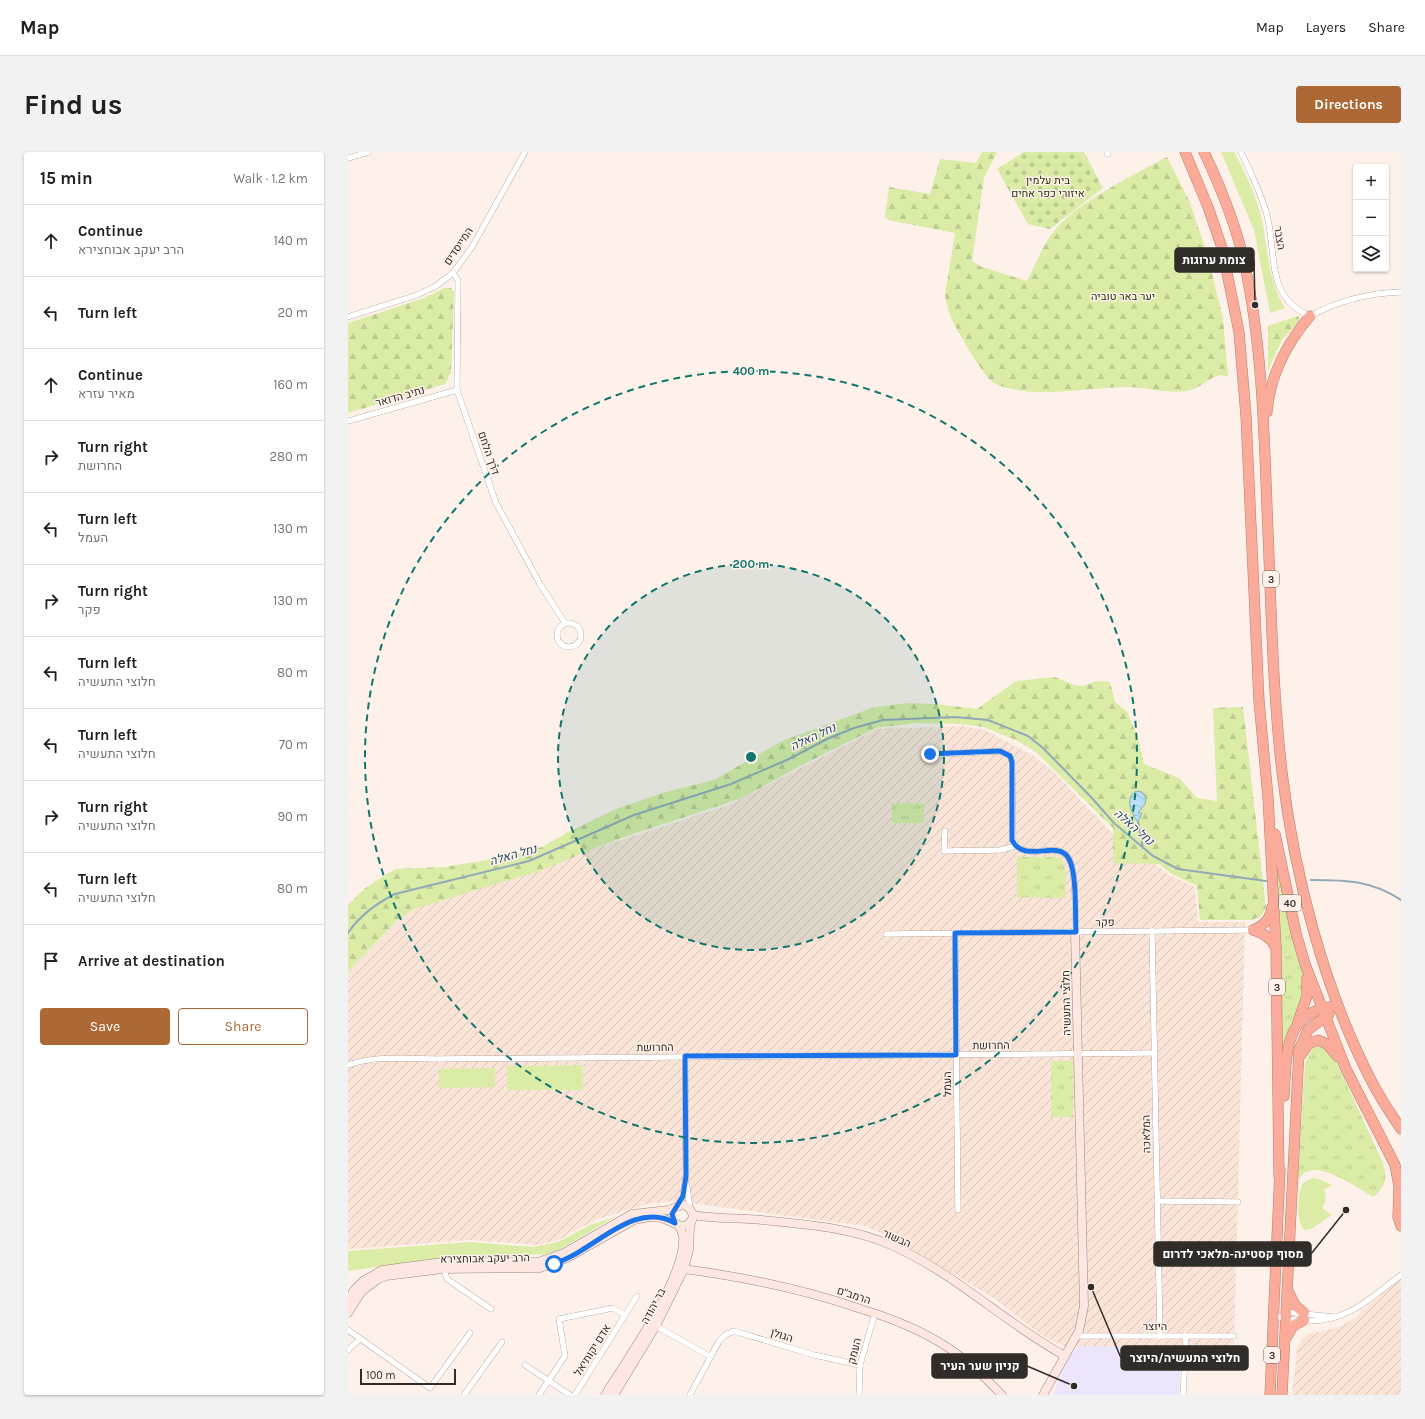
<!DOCTYPE html>
<html lang="en">
<head>
<meta charset="utf-8">
<style>
	:root { --surface:#fff; --page:#f2f2f2; --text:#202124; --muted:#757577; --line:#e0e0e0; --accent:#ac6936 }
	body { margin:0; font-family:Karla,Heebo,sans-serif; background:var(--page); color:var(--text) }
	.controls { position:absolute; right:12px; top:12px; display:grid; overflow:hidden; border-radius:4px; box-shadow:0 1px 3px #0004 }
	.controls button { width:36px; height:36px; display:grid; place-items:center; padding:0; border:0; border-bottom:1px solid var(--line); background:var(--surface); color:var(--text); font:20px sans-serif }
	.scale { position:absolute; left:12px; bottom:10px; width:96px; box-sizing:border-box; padding-left:4px; border:2px solid #312c28; border-top:0; font-size:11px; line-height:14px; white-space:nowrap; color:#312c28; -webkit-text-stroke:3px #fdf1ea; paint-order:stroke }
	.stop { position:absolute; width:12px; height:12px; margin:-9px; border:3px solid #1a73e8; border-radius:50%; background:#fff }
	.stop.end { background:#1a73e8; border-color:#fff; box-shadow:0 1px 4px #0008 }
	.list { margin:0; padding:0; list-style:none }
	h2 { display:flex; justify-content:space-between; align-items:center; height:52px; margin:0; padding:0 16px; font-size:17px }
	h2 small { font-size:13px; font-weight:400; color:var(--muted) }
	.list li { display:grid; grid-template-columns:26px 1fr auto; gap:12px; align-items:center; box-sizing:border-box; height:72px; padding:0 16px; border-top:1px solid var(--line) }
	.list b { display:block; font-size:15px; white-space:nowrap }
	.list p { margin:0; font-size:13px; white-space:nowrap; color:var(--muted) }
	.list em { font-size:13px; font-style:normal; color:var(--muted) }
	.actions { display:flex; gap:8px; padding:12px 16px }
	.actions a { flex:1; padding:9px 0; border:1px solid var(--accent); border-radius:4px; text-align:center; font-size:14px; color:var(--accent) }
	.actions .main { background:var(--accent); color:#fff }
	.icon { flex:none; width:22px; height:22px; fill:none; stroke:currentColor; stroke-width:2; stroke-linecap:round; stroke-linejoin:round }
	.map { position:relative; flex:none; width:1053px; height:1243px; overflow:hidden; border-radius:4px }
	header { display:flex; align-items:center; gap:24px; box-sizing:border-box; height:56px; padding:0 20px; background:var(--surface); border-bottom:1px solid var(--line) }
	header strong { font-size:19px }
	nav { display:flex; gap:22px; margin-inline-start:auto; font-size:14px }
	.intro { display:flex; align-items:center; justify-content:space-between; box-sizing:border-box; height:96px; padding:0 24px }
	h1 { margin:0; font-size:28px }
	.button { padding:10px 18px; border-radius:4px; background:var(--accent); color:#fff; font-size:14px; font-weight:700 }
	main { display:flex; gap:24px; padding:0 24px }
	aside { flex:1; background:var(--surface); border-radius:4px; box-shadow:0 1px 3px #0004 }
	.map>svg:first-child { display:block }
</style>
</head>
<body>
<header>
<strong>Map</strong>
<nav><a>Map</a><a>Layers</a><a>Share</a></nav>
</header>
<div class="intro"><h1>Find us</h1><a class="button">Directions</a></div>
<main>
<aside>
<h2>15 min<small>Walk · 1.2 km</small></h2>
<ul class="list">
<li><svg class="icon" aria-label="ahead" viewBox="0 0 24 24"><path d="M12 20V5M6 11l6-6 6 6"/></svg><div><b>Continue</b><p>הרב יעקב אבוחצירא</p></div><em>140 m</em></li>
<li><svg class="icon" aria-label="left" viewBox="0 0 24 24"><path d="M17 20v-9H6M10 6l-5 5 5 5"/></svg><div><b>Turn left</b></div><em>20 m</em></li>
<li><svg class="icon" aria-label="ahead" viewBox="0 0 24 24"><path d="M12 20V5M6 11l6-6 6 6"/></svg><div><b>Continue</b><p>מאיר עזרא</p></div><em>160 m</em></li>
<li><svg class="icon" aria-label="right" viewBox="0 0 24 24"><path d="M7 20v-9h11M14 6l5 5-5 5"/></svg><div><b>Turn right</b><p>החרושת</p></div><em>280 m</em></li>
<li><svg class="icon" aria-label="left" viewBox="0 0 24 24"><path d="M17 20v-9H6M10 6l-5 5 5 5"/></svg><div><b>Turn left</b><p>העמל</p></div><em>130 m</em></li>
<li><svg class="icon" aria-label="right" viewBox="0 0 24 24"><path d="M7 20v-9h11M14 6l5 5-5 5"/></svg><div><b>Turn right</b><p>פקר</p></div><em>130 m</em></li>
<li><svg class="icon" aria-label="left" viewBox="0 0 24 24"><path d="M17 20v-9H6M10 6l-5 5 5 5"/></svg><div><b>Turn left</b><p>חלוצי התעשיה</p></div><em>80 m</em></li>
<li><svg class="icon" aria-label="left" viewBox="0 0 24 24"><path d="M17 20v-9H6M10 6l-5 5 5 5"/></svg><div><b>Turn left</b><p>חלוצי התעשיה</p></div><em>70 m</em></li>
<li><svg class="icon" aria-label="right" viewBox="0 0 24 24"><path d="M7 20v-9h11M14 6l5 5-5 5"/></svg><div><b>Turn right</b><p>חלוצי התעשיה</p></div><em>90 m</em></li>
<li><svg class="icon" aria-label="left" viewBox="0 0 24 24"><path d="M17 20v-9H6M10 6l-5 5 5 5"/></svg><div><b>Turn left</b><p>חלוצי התעשיה</p></div><em>80 m</em></li>
<li><svg class="icon" aria-label="arrive" viewBox="0 0 24 24"><path d="M6 21V4h12l-3 4 3 4H6"/></svg><div><b>Arrive at destination</b></div></li>
</ul>
<div class="actions"><a class="main">Save</a><a>Share</a></div>
</aside>
<div class="map">
<svg width="1053" height="1243" viewBox="0 0 1053 1243">
	<defs>
		<pattern id="industrial-furrows" width="10" height="10" patternUnits="userSpaceOnUse"><rect width="10" height="10" fill="#fae4d7"/><path d="M-1 1l2-2M0 10L10 0M9 11l2-2" fill="none" stroke="#d7c4b9"/></pattern>
		<pattern id="grass-tufts" width="24" height="20" patternUnits="userSpaceOnUse"><rect width="24" height="20" fill="#daeca6"/><path d="M3 7l-1-3M5 7V3M7 7l1-3M15 17l-1-3M17 17v-4M19 17l1-3" fill="none" stroke="#bccb8f"/></pattern>
		<pattern id="forest-firs" width="22" height="20" patternUnits="userSpaceOnUse"><rect width="22" height="20" fill="#daeca6"/><path d="M5 1l3.5 6h-7zM16 11l3.5 6h-7z" fill="#bccb8f"/></pattern>
		<pattern id="cemetery-stones" width="16" height="16" patternUnits="userSpaceOnUse"><rect width="16" height="16" fill="#daeca6"/><path d="M2 7V4a2 2 0 0 1 4 0v3zM10 15v-3a2 2 0 0 1 4 0v3z" fill="#bccb8f"/></pattern>
		<pattern id="water-waves" width="16" height="10" patternUnits="userSpaceOnUse"><rect width="16" height="10" fill="#b8e0f5"/><path d="M0 5q4-4 8 0t8 0" fill="none" stroke="#9fc0d2"/></pattern>
	</defs>
	<rect width="100%" height="100%" fill="#fdf1ea"/>
	<!-- commercial -->
	<polygon fill="#ede5fb" points="834,1188 831,1243 705,1243 717,1209 733,1191"/>
	<!-- industrial -->
	<g fill="url(#industrial-furrows)">
		<polygon points="615,574 637,578 684,603 705,619 766,683 823,724 847,735 850,770 897,770 886,1196 716,1194 698,1186 644,1145 546,1087 517,1074 326,1049 299,1052 256,1065 233,1075 211,1088 190,1093 122,1088 0,1097 0,820 58,762 77,752 381,653 529,577"/>
		<polygon points="1053,1125 1053,1243 944,1243 949,1196 954,1186 961,1182 992,1175 1009,1164"/>
	</g>
	<!-- grass -->
	<g fill="url(#grass-tufts)">
		<rect x="544" y="651" width="32" height="20"/>
		<path d="M669,705H711C721,714 717,733 717,746L669,745Z"/>
		<polygon points="932,717 956,819 957,843 932,920 927,718"/>
		<path d="M969,893L975,894L989,911L1035,1011C1040,1028 1038,1032 1026,1045C1010,1037 978,1013 960,1019C956,1020 953,1024 950,1027L957,912L963,897Z"/>
		<rect x="703" y="909" width="22" height="56"/>
	</g>
	<!-- forest -->
	<g fill="url(#forest-firs)">
		<path d="M634,0H649L636,26L624,109L634,115L679,129C687,114 693,97 703,83C725,52 785,23 819,5L841,48L859,101L875,167L880,224C877,225 875,223 872,223C860,226 852,237 839,239C818,242 798,235 778,235C739,235 683,249 646,231C637,227 608,177 603,166C600,158 598,150 597,142L607,81L540,68L537,64L541,35L582,42L592,7L628,11Z"/>
		<polygon points="96,136 103,136 106,140 103,220 97,232 0,261 0,171 76,146"/>
		<polygon points="950,164 952,168 934,188 920,218 920,174"/>
		<polygon points="707,525 726,533 735,534 749,529 762,530 767,550 779,560 790,586 796,612 831,626 849,646 869,649 865,556 895,555 918,756 913,764 904,768 852,768 849,734 822,721 811,712 765,711 765,676 688,600 670,589 635,575 611,572 568,571 535,575 528,576 452,614 394,646 273,686 191,719 66,757 49,769 0,819 0,753 17,736 47,717 97,715 158,705 194,695 220,680 268,657 314,641 366,628 434,589 524,556 558,551 587,552 629,557 668,529"/>
	</g>
	<!-- cemetery -->
	<polygon fill="url(#cemetery-stones)" points="676,0 736,0 755,36 702,77 680,72 649,17"/>
	<!-- green -->
	<g fill="#daeca6">
		<path d="M873,0H886C898,21 908,44 914,68C920,98 920,129 937,156L922,161L906,78Z"/>
		<polygon points="235,913 235,938 159,938 159,914"/>
		<polygon points="147,916 147,935 91,936 91,917"/>
		<path d="M965,1026L971,1027L984,1033L976,1038C979,1044 978,1051 974,1056L984,1063L963,1077L957,1078C948,1074 949,1041 954,1033C957,1029 961,1028 965,1026Z"/>
		<polygon points="267,1065 209,1099 197,1102 63,1110 0,1119 0,1099 123,1090 185,1095 210,1090 242,1073"/>
	</g>
	<!-- water -->
	<path fill="url(#water-waves)" stroke="#90aab8" d="M788,639L794,640L798,646L797,652L790,661H794L790,670C784,663 776,646 788,639Z"/>
	<g fill="none" stroke-linecap="round" stroke-linejoin="round">
		<!-- stream -->
		<g stroke="#90aab8" stroke-width="2">
			<polyline points="790,670 795,696"/>
			<path d="M963,728C997,728 1023,728 1053,748"/>
			<path d="M0,781C12,763 27,752 47,742L181,709L286,663L383,632L441,607L479,587L506,576L535,568L607,565L640,568L680,584L695,596L743,645L766,671L805,704L830,717L918,729"/>
		</g>
		<!-- street casing -->
		<g stroke="#978a82" stroke-width="6">
			<g id="street">
				<polyline points="759,0 760,2"/>
				<path d="M893,0C900,14 915,47 919,63C929,102 917,145 962,164C990,149 1021,141 1053,140"/>
				<polyline points="0,6 21,0"/>
				<polyline points="105,121 110,128 110,133 109,238 148,351 192,432 217,471"/>
				<polyline points="0,165 69,143 88,134 105,121 124,95 177,0"/>
				<polyline points="0,269 109,238"/>
				<circle cx="221" cy="483" r="12"/>
				<path d="M576,603L652,599L662,604L664,610L665,688C677,713 710,686 721,707C729,721 727,763 727,780"/>
				<polyline points="597,679 596,699 653,698 667,694"/>
				<polyline points="804,779 812,1184"/>
				<polyline points="607,781 610,1058"/>
				<polyline points="538,782 905,778"/>
				<path d="M0,913C28,903 58,907 87,907L806,901"/>
				<polyline points="339,1034 342,1057"/>
				<polyline points="809,1049 890,1050"/>
				<polyline points="330,1054 335,1044 338,1024 337,904"/>
				<polyline points="95,1115 99,1127 143,1157"/>
				<polyline points="937,1160 986,1165"/>
				<path d="M926,1163C937,1168 947,1168 959,1169C1000,1170 1022,1146 1053,1123"/>
				<polyline points="308,1174 363,1205"/>
				<polyline points="0,1178 82,1236 122,1181"/>
				<polyline points="729,1184 886,1184"/>
				<polyline points="0,1198 12,1187"/>
				<polyline points="177,1213 222,1243"/>
				<polyline points="116,1243 154,1190"/>
				<polyline points="191,1243 217,1204 211,1167 265,1156 277,1163"/>
				<polyline points="227,1243 289,1144"/>
				<polyline points="342,1243 371,1189 377,1183 386,1179 466,1203 512,1213"/>
				<polyline points="511,1243 512,1213 527,1161"/>
				<polyline points="835,1243 838,1184"/>
			</g>
		</g>
		<!-- secondary casing -->
		<g stroke="#978a82" stroke-width="9">
			<g id="secondary">
				<path d="M345,1063C368,1067 391,1066 414,1068C457,1072 506,1076 545,1094C608,1122 657,1171 717,1204"/>
				<path d="M331,1113L336,1117C396,1125 455,1137 513,1157C543,1166 573,1178 599,1195C619,1208 638,1226 654,1243"/>
				<polyline points="0,1149 6,1138 15,1129 34,1118 95,1110 190,1110 216,1101 284,1062 321,1058 330,1054 337,1053 342,1057 345,1063 342,1076 341,1098 336,1117 308,1174 266,1243"/>
				<polyline points="0,1161 14,1139 29,1128 38,1124 95,1117 192,1116 219,1106 286,1068 301,1065 314,1066 333,1074 339,1073 344,1068"/>
				<path d="M257,1243C279,1207 334,1130 335,1090C336,1084 334,1079 330,1073"/>
				<polyline points="695,1243 731,1179 736,1154 727,780"/>
			</g>
		</g>
		<!-- highway casing -->
		<g stroke="#b47f72" stroke-width="11">
			<g id="highway">
				<polyline points="837,0 860,55 874,96 891,180 898,264 911,549 920,645 928,796 931,1025"/>
				<path d="M856,0C873,36 889,75 897,114C914,194 916,276 919,356C923,444 924,533 934,620C946,722 976,838 1024,930C1032,946 1043,962 1053,977"/>
				<path d="M919,260C922,224 939,191 962,164"/>
				<polyline points="927,682 948,781 957,812 998,917 1047,1013 1051,1034 1050,1065 1053,1074"/>
				<path d="M905,778C915,774 923,766 924,755"/>
				<path d="M905,778C915,781 924,786 928,796"/>
				<polyline points="950,870 959,844 959,826"/>
				<polyline points="953,903 960,892 970,888 979,892 990,905"/>
				<path d="M936,944C939,901 935,858 990,854"/>
				<polyline points="940,1139 947,1153 956,1161"/>
				<polyline points="938,1186 945,1174 956,1168"/>
				<polyline points="922,1243 932,1018"/>
				<polyline points="934,1243 951,898 960,878 981,862"/>
			</g>
		</g>
		<!-- street -->
		<use href="#street" stroke="#fff" stroke-width="5.5"/>
		<!-- secondary -->
		<use href="#secondary" stroke="#fee6e1" stroke-width="8"/>
		<!-- highway -->
		<use href="#highway" stroke="#faab9a" stroke-width="10"/>
	</g>
	<g fill="none" stroke-linecap="round" stroke-linejoin="round">
		<!-- route -->
		<path stroke="#1a73e8" stroke-width="5" d="M206,1112C216,1108 225,1104 234,1098C261,1082 294,1052 327,1071L324,1062L335,1044L338,1024L337,904L608,903L607,781L728,780C727,763 729,721 721,707C710,686 677,713 664,688V610L662,604L652,599L582,602"/>
	</g>
	<!-- distance rings -->
	<circle cx="403" cy="605" r="193" fill="#0f766e" fill-opacity=".12"/>
	<g fill="none" stroke="#0f766e" stroke-width="2" stroke-dasharray="7 5">
		<circle cx="403" cy="605" r="193"/>
		<circle cx="403" cy="605" r="386"/>
	</g>
	<g text-anchor="middle" stroke-width="3" stroke-linejoin="round" paint-order="stroke">
		<!-- shield labels -->
		<g fill="#fdf1ea" stroke="#6e6762" stroke-width="1">
			<rect x="915" y="419" width="16" height="16" rx="3"/>
			<rect x="931" y="743" width="22" height="16" rx="3"/>
			<rect x="921" y="827" width="16" height="16" rx="3"/>
			<rect x="916" y="1195" width="16" height="16" rx="3"/>
		</g>
		<g font-size="10" font-weight="bold" fill="#312c28">
			<text x="923" y="431">3</text>
			<text x="942" y="755">40</text>
			<text x="929" y="839">3</text>
			<text x="924" y="1207">3</text>
		</g>
		<!-- park labels -->
		<g font-size="11" fill="#2f370e" stroke="#fdf1ea">
			<text x="700" y="32">בית עלמין<tspan x="700" dy="13">איזורי כפר אחים</tspan></text>
			<text x="775" y="148">יער באר טוביה</text>
		</g>
		<!-- street labels -->
		<g font-size="11" fill="#312c28" stroke="#fdf1ea">
			<text transform="translate(932 86) rotate(81)" y="4">הצבר</text>
			<text transform="translate(110 94) rotate(-56)" y="4">המייסדים</text>
			<text transform="translate(52 244) rotate(-16)" y="4">נתיב הדואר</text>
			<text transform="translate(141 301) rotate(71)" y="4">דרך הלחם</text>
			<text transform="translate(757 770) rotate(-1)" y="4">פקר</text>
			<text transform="translate(718 851) rotate(-91)" y="4">חלוצי התעשיה</text>
			<text transform="translate(643 893) rotate(-1)" y="4">החרושת</text>
			<text transform="translate(307 895) rotate(-1)" y="4">החרושת</text>
			<text transform="translate(599 932) rotate(-91)" y="4">העמל</text>
			<text transform="translate(798 982) rotate(-91)" y="4">המלאכה</text>
			<text transform="translate(549 1086) rotate(24)" y="4">הבשור</text>
			<text transform="translate(137 1106) rotate(-1)" y="4">הרב יעקב אבוחצירא</text>
			<text transform="translate(506 1143) rotate(18)" y="4">הרמב"ם</text>
			<text transform="translate(305 1154) rotate(-62)" y="4">בר יהודה</text>
			<text x="807" y="1178">היוצר</text>
			<text transform="translate(434 1183) rotate(17)" y="4">הגולן</text>
			<text transform="translate(244 1198) rotate(-58)" y="4">אדם יקותיאל</text>
			<text transform="translate(506 1199) rotate(-76)" y="4">העמק</text>
		</g>
		<!-- water labels -->
		<g font-size="12" font-style="italic" fill="#1e4e64" stroke="#fdf1ea">
			<text transform="translate(465 585) rotate(-25)" y="4">נחל האלה</text>
			<text transform="translate(786 675) rotate(41)" y="4">נחל האלה</text>
			<text transform="translate(165 703) rotate(-16)" y="4">נחל האלה</text>
		</g>
	</g>
	<circle cx="403" cy="605" r="6" fill="#0f766e" stroke="#fdf1ea" stroke-width="2"/>
	<g font-size="12" text-anchor="middle" font-weight="bold" fill="#0f766e" stroke="#fdf1ea" stroke-width="3" stroke-linejoin="round" paint-order="stroke">
		<text x="403" y="223">400 m</text>
		<text x="403" y="416">200 m</text>
	</g>
	<!-- callouts -->
	<path fill="none" stroke="#312c28" stroke-width="1.5" d="M907 153L906 108M998 1058L963 1102M743 1135L773 1206M726 1234L679 1214"/>
	<g fill="#312c28" stroke="#fdf1ea" stroke-width="1.5">
		<circle cx="907" cy="153" r="4"/>
		<circle cx="998" cy="1058" r="4"/>
		<circle cx="743" cy="1135" r="4"/>
		<circle cx="726" cy="1234" r="4"/>
	</g>
	<g fill="#312c28" stroke="#312c28" stroke-width="1.5">
		<rect x="827" y="96" width="79" height="24" rx="4"/>
		<rect x="806" y="1090" width="157" height="24" rx="4"/>
		<rect x="773" y="1194" width="127" height="24" rx="4"/>
		<rect x="584" y="1202" width="95" height="24" rx="4"/>
	</g>
	<g font-size="12" text-anchor="middle" font-weight="bold" fill="#fff">
		<text x="866" y="112">צומת ערוגות</text>
		<text x="885" y="1106">מסוף קסטינה-מלאכי לדרום</text>
		<text x="837" y="1210">חלוצי התעשיה/היוצר</text>
		<text x="632" y="1218">קניון שער העיר</text>
	</g>
</svg>
<div class="controls">
<button>+</button>
<button>−</button>
<button><svg class="icon" aria-label="layers" viewBox="0 0 24 24"><path d="M12 4l9 5-9 5-9-5zM3 14l9 5 9-5"/></svg></button>
</div>
<div class="scale">100 m</div>
<div class="stop" style="left:206px;top:1112px"></div>
<div class="stop end" style="left:582px;top:602px"></div>
</div>
</main>
</body>
</html>
